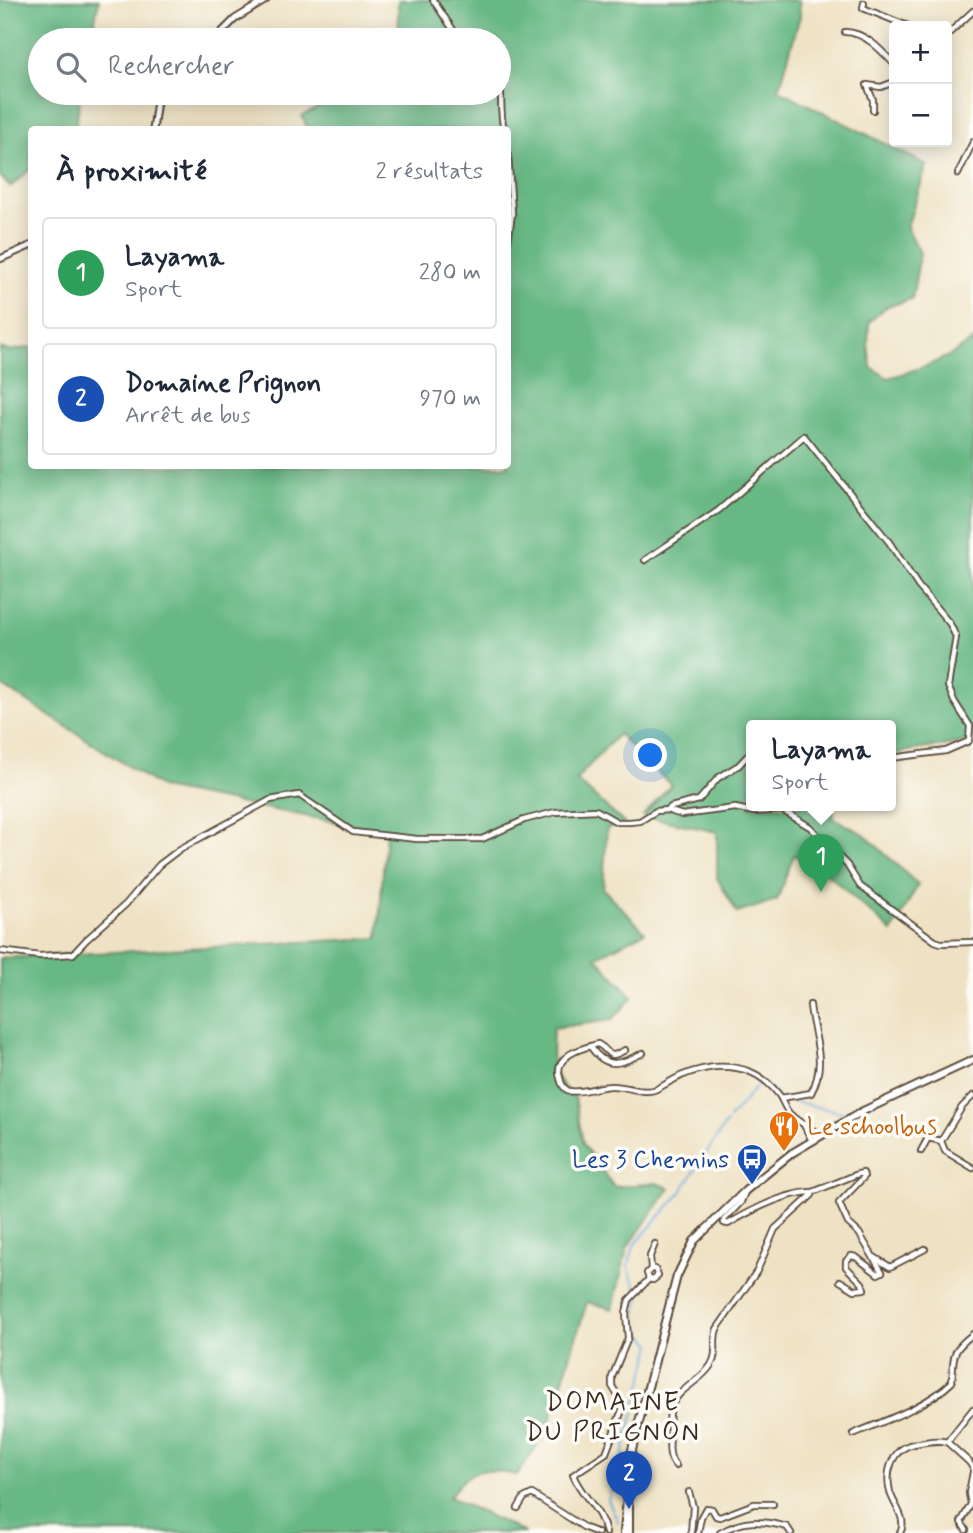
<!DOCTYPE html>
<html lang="fr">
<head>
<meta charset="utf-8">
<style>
	:root { --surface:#fff; --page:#f2f2f3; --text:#1f2937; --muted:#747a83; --line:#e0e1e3; --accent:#1f6fb2 }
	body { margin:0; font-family:Mynerve,sans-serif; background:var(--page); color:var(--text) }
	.controls { position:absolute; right:21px; top:21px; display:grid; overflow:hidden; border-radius:7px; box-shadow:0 4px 18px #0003 }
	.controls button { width:63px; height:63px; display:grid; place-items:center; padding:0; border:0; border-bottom:2px solid var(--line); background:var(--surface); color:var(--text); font:35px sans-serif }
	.you { position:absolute; left:651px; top:756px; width:24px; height:24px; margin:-18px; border:5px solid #fff; border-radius:50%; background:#1a73e8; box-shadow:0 0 0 10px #1a73e833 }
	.badge { display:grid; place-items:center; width:46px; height:46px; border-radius:50%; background:var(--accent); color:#fff; font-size:23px; font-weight:700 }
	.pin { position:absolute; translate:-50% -58px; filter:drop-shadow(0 2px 4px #0008) }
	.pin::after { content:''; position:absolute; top:37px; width:24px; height:21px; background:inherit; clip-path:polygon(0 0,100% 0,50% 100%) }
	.popup { position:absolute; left:746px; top:720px; width:150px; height:91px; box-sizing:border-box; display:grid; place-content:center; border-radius:7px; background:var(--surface); filter:drop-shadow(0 2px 5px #0005); font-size:23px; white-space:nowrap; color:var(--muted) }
	.popup b { font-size:26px; color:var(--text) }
	.popup::after { content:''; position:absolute; left:50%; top:100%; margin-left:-14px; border:14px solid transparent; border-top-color:var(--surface) }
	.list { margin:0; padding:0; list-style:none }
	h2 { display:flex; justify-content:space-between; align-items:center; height:91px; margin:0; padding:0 28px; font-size:30px }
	h2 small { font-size:23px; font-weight:400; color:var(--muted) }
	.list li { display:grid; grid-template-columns:46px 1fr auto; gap:21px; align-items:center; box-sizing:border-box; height:112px; margin:0 14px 14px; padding:0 14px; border:2px solid var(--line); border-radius:7px }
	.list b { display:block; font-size:26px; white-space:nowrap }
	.list p { margin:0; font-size:23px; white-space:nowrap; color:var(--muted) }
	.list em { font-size:23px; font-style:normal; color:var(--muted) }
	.icon { flex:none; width:38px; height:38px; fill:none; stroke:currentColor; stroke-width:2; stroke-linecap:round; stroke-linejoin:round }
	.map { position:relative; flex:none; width:973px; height:1533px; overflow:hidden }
	.search { position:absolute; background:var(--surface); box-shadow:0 4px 18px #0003; left:28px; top:28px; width:483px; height:77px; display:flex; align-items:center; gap:18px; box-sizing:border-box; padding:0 24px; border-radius:38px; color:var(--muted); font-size:26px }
	.panel { position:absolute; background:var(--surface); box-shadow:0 4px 18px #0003; left:28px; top:126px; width:483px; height:343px; border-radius:7px }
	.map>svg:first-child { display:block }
</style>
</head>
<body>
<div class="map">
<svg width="973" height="1533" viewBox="0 0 973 1533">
	<rect width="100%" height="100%" fill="#fdfcf7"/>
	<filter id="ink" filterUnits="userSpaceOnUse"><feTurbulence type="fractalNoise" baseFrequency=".0143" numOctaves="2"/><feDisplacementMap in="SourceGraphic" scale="14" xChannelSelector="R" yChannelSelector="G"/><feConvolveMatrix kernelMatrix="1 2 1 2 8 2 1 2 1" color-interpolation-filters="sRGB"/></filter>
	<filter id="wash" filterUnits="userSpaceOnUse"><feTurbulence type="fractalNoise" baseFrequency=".00686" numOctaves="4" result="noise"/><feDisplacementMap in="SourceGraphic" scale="28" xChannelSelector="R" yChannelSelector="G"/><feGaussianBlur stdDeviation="1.57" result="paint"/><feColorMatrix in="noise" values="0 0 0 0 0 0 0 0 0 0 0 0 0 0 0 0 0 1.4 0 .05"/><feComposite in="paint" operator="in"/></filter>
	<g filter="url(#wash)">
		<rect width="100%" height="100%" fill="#efe2c4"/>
		<!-- forest -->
		<g fill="#67b884" stroke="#517151" stroke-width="2">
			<polygon points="0,0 99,0 91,40 40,40 40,93 81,93 75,129 32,130 31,169 10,187 0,176"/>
			<path d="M398,0H799L800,16L779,90L927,165L907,227L920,253L912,299L886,307L869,322L868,345L871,367L888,378C919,369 948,360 973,340V739C946,748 918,747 891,755V726H751V806H834L833,818L864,834L918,885L892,932L821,868L794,855L777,900L737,913L717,878V832L643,816L671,785L618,734L576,780L625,824L607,828L603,889L645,932L596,957L633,997L612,1020L553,1028C552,1059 547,1076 575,1097L583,1144L614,1187L656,1183L670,1188L627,1248L613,1309L587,1302L547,1431L517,1475C480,1468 472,1466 449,1497L525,1533H0V958L378,938L386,832L162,788L0,684V348L10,351L31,347L32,466H508V130L308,129L302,116L346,93H499V40H399Z"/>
		</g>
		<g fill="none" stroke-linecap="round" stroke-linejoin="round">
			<!-- stream -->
			<g stroke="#61a8d7" stroke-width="2">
				<polyline points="786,1100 849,1114 901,1087 973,1056"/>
				<polyline points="729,1119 760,1082 773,1092 780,1101"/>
				<polyline points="636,1287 628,1267 634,1245 679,1195 726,1123"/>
				<polyline points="618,1522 608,1500 611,1491 618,1486 625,1446 652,1344 641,1332 636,1321 640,1293"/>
			</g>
		</g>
	</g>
	<g filter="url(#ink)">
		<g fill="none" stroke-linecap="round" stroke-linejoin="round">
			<!-- minor casing -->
			<g stroke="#564637" stroke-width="8">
				<g id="minor">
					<polyline points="433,0 460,40"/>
					<polyline points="864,3 863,8 908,26"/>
					<path d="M845,32C865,32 881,50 894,64"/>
					<polyline points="947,35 973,11"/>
					<path d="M499,73C503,92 499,111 504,130"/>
					<polyline points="873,110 873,100 867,85 881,87 894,82"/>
					<polyline points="508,154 512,213 508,242"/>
					<polyline points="958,174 973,142"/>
					<polyline points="645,560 719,510 804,436 889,542 918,586 950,624 956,637 948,686 954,701 970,726 969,741 946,751 891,758"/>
					<polyline points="667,810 671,807 699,800 718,778 739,765 751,752"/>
					<polyline points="0,951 40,956 73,954 86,940 126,904 159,865 180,849 270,800 299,795 353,832 417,839 482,839 524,820 555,812 596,810 617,822 629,822 640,821 656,811 667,810 682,815 735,808 754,812 782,810 810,827 847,865 860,886 935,941 941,943 973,942"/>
					<path d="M590,1046C607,1071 620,1064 643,1053"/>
					<path d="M625,1050C605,1061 613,1052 598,1044C582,1048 553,1055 560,1078C561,1083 564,1089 569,1091C581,1094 599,1086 611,1086C625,1085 640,1094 654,1090C660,1088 667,1083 673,1080C685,1073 700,1069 714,1067C742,1065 762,1073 779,1095C783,1101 785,1109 790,1114C798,1122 811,1129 821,1135"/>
					<polyline points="973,1096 962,1107 941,1141 945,1151 973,1168"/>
					<path d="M781,1098L811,1093C828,1061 813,1037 810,1005"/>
					<polyline points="804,1125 812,1141"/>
					<polyline points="921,1151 928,1138 941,1141"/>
					<polyline points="813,1192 858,1174 863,1173 864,1177 839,1203 848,1223 859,1233 882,1272 878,1274 856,1257 851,1256 846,1261 846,1267 862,1283 864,1289 855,1290 840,1281"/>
					<polyline points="874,1257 890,1267 925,1249"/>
					<polyline points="651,1269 650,1256 655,1244"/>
					<path d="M853,1434C886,1420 926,1407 952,1382C954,1355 950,1352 973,1334"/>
					<polyline points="947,1442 973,1409"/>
					<path d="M676,1466C668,1458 669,1446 670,1435C670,1426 668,1416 671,1408C677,1388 701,1382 711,1365C719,1352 712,1342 717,1329L757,1271L775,1229L812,1195L813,1192C786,1192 750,1211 728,1224L724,1223V1220L741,1202L745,1192"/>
					<polyline points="689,1492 693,1507 691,1533"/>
					<polyline points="518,1508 524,1498 532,1494 585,1528 598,1533"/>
					<polyline points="966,1530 961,1522 971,1504 969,1493 973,1472"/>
					<path d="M606,1533C601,1509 582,1497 573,1475L606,1453L622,1410L623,1404L612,1386V1377L628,1338L626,1313L629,1300L649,1279L653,1280L658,1276L655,1269H651L647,1273L649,1279"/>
					<polyline points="698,1533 701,1517 706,1508 712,1509 716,1516 720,1517 754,1504 773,1504"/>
					<path d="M720,1533C743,1519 761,1520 787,1527L791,1533"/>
					<path d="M900,1533C908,1519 894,1506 890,1492C885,1472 892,1448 914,1444C925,1442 936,1439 947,1442L969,1462L973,1468"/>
				</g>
			</g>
			<!-- tertiary casing -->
			<g stroke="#564637" stroke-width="9">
				<g id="tertiary">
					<polyline points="214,40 235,19 266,0"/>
					<polyline points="153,130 158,93"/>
					<polyline points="0,259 32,245"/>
				</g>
			</g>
			<!-- secondary casing -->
			<g stroke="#564637" stroke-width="10">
				<g id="secondary">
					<polyline points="629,1506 629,1533"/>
					<polyline points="624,1533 630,1459 635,1437 677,1276 694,1241 745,1191 792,1153 863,1111 973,1060"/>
				</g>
			</g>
			<!-- minor -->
			<use href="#minor" stroke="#fff" stroke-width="4.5"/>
			<!-- tertiary -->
			<use href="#tertiary" stroke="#fff" stroke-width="5"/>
			<!-- secondary -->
			<use href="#secondary" stroke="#fff" stroke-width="6"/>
		</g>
	</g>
	<!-- icons -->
	<defs>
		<g id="restaurant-pin" transform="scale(1.575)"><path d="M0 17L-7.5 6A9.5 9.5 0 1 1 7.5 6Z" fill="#e8710a" stroke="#fdfcf7"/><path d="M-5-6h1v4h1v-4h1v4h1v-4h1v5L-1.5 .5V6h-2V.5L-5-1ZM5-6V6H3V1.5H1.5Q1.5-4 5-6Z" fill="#fff"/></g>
		<g id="bus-pin" transform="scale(1.575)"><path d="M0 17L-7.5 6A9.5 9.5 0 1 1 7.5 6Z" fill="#1a4fb4" stroke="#fdfcf7"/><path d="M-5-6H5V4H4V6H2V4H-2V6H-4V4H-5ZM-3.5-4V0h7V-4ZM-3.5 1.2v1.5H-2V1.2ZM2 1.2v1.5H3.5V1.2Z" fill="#fff"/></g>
	</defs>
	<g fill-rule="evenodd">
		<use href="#restaurant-pin" x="784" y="1126"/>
		<use href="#bus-pin" x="752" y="1159"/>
	</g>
	<g text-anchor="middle" stroke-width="7" stroke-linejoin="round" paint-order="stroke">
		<!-- food labels -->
		<g font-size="24" fill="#c56008" stroke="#fdfcf7" text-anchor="start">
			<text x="807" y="1134">Le schoolbus</text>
		</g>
		<!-- transit labels -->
		<g font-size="24" fill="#164399" stroke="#fdfcf7" text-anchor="end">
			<text x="729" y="1167">Les 3 Chemins</text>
		</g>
		<!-- neighbourhood labels -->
		<g font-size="26" letter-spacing="2" fill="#3b2a1e" stroke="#fdfcf7">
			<text x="613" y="1410">DOMAINE<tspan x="613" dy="30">DU PRIGNON</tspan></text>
		</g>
	</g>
</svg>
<div class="controls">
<button>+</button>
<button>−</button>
</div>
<div class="you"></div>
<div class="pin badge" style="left:821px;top:892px;background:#2e9e5b">1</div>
<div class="popup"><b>Layama</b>Sport</div>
<div class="pin badge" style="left:629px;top:1509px;background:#1a4fb4">2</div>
<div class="search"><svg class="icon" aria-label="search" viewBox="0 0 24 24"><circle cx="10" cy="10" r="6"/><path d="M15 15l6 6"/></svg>Rechercher</div>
<section class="panel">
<h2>À proximité<small>2 résultats</small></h2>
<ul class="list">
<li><span class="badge" style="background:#2e9e5b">1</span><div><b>Layama</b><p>Sport</p></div><em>280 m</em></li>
<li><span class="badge" style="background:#1a4fb4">2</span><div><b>Domaine Prignon</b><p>Arrêt de bus</p></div><em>970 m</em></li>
</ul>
</section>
</div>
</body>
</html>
